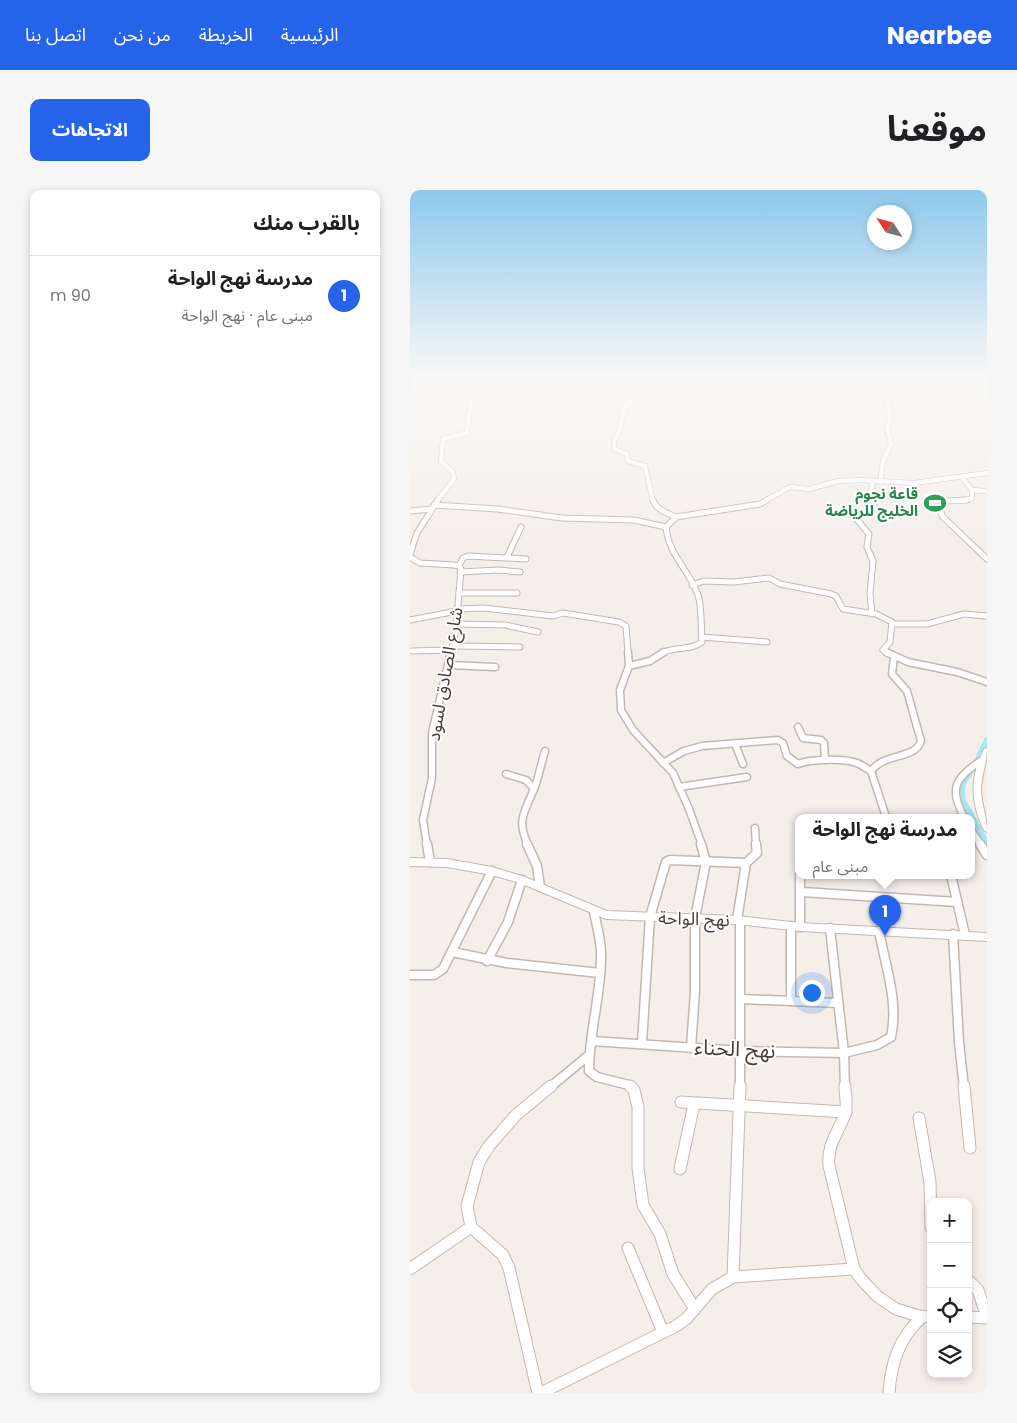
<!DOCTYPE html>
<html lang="ar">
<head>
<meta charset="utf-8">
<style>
	:root { --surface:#fff; --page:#f6f6f6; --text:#202124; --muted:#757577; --line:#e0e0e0; --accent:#2563eb }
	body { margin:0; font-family:Poppins,"Noto Sans Arabic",sans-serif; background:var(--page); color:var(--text); direction:rtl }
	.controls { position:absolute; right:15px; bottom:15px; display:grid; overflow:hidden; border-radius:10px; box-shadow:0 2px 8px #0003 }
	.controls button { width:45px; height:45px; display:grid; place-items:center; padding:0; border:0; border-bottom:1px solid var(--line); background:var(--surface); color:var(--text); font:25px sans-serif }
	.compass { position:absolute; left:457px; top:15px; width:45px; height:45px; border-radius:50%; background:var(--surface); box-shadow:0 2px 8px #0003; rotate:306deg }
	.you { position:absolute; left:401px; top:802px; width:18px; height:18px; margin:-12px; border:4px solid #fff; border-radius:50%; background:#1a73e8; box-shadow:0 0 0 8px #1a73e833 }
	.badge { display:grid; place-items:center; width:32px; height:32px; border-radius:50%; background:var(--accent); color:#fff; font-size:16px; font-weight:700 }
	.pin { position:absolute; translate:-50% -41px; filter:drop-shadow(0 1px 2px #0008) }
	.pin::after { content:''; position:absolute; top:26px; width:18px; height:15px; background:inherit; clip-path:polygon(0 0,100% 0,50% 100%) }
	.popup { position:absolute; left:385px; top:624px; width:180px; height:65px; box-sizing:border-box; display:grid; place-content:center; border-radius:10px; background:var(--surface); filter:drop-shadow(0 1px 4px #0005); font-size:16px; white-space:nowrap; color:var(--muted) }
	.popup b { font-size:19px; color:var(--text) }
	.popup::after { content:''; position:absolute; left:50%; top:100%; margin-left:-10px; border:10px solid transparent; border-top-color:var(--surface) }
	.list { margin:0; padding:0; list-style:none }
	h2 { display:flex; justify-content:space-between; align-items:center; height:65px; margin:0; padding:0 20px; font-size:21px }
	h2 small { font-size:16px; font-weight:400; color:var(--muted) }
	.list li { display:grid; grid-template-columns:32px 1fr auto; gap:15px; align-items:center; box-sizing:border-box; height:80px; padding:0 20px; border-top:1px solid var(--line) }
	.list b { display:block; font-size:19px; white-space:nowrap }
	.list p { margin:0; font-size:16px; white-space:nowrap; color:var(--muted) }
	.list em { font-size:16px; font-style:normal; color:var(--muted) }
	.icon { flex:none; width:28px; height:28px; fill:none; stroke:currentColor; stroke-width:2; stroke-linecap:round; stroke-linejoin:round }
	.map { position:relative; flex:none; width:577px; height:1203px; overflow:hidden; direction:ltr; border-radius:10px }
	header { display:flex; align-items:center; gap:30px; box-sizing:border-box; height:70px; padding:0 25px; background:var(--accent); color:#fff }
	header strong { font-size:24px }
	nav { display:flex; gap:28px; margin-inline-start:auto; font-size:18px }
	.intro { display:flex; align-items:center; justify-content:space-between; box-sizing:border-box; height:120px; padding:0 30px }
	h1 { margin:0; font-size:35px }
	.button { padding:12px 22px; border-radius:10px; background:var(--accent); color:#fff; font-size:18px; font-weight:700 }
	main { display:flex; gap:30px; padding:0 30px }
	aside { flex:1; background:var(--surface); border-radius:10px; box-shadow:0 2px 8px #0003 }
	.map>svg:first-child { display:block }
</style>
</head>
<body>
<header>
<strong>Nearbee</strong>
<nav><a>الرئيسية</a><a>الخريطة</a><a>من نحن</a><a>اتصل بنا</a></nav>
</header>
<div class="intro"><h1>موقعنا</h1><a class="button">الاتجاهات</a></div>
<main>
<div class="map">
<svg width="577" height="1203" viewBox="0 0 577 1203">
	<rect width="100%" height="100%" fill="#f5efea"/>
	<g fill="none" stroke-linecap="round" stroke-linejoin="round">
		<!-- canal -->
		<polyline stroke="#a7e6f2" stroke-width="6" points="577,550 565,575 553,593 552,600 553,611 577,653"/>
		<!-- minor-far4 casing -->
		<g stroke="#c4b7af" stroke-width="5.5">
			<g id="minor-far4">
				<polyline points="220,190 224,205 214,219 210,240 204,252 204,259 217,264 218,271 235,276 243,311"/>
				<polyline points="480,190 505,193 522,201 501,203"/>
				<polyline points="0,193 2,190"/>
				<polyline points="460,212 466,203 501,203 498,195 504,192"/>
				<polyline points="470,292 473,272 481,254 477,238 480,232 477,205"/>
				<polyline points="562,300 577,301"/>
				<polyline points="27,311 44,289 43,282 31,271 33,249 57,243 61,210 73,190"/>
				<polyline points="355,311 380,297 399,299 428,291 449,290 504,293 577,283"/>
				<polyline points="462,311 460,306 463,291"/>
				<polyline points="534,311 554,311 562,308 562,300 552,287"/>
			</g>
		</g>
		<!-- minor-far3 casing -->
		<g stroke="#c4b7af" stroke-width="7">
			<g id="minor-far3">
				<path d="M243,310C246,320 258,323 266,327"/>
				<polyline points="462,310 465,319 444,326 459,344 457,357 463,371 460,404 462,424"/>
				<polyline points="557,310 534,311 530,316 532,326 577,369"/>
				<polyline points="24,315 87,319 152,328 224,330 256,337 266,327 350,314 357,310"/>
				<polyline points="0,321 21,319"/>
				<polyline points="0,364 7,343 28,310"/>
				<polyline points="0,367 10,373 44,375 49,376 51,379 46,440 41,463"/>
				<polyline points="97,367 111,337"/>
				<polyline points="49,376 53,368 58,366 116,369"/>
				<polyline points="50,382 88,380 110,382"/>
				<polyline points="282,395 294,391 324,392 359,388 370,394 421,404 426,406 433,419 466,424 482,432 480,452 473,460 477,463"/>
				<polyline points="49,403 107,403"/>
				<polyline points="47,419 74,418 143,426 153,423 209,432 216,436 218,463"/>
				<polyline points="0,430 47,421"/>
				<polyline points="46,434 95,435 128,442"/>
				<polyline points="482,434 517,434 554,424 577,426"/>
				<polyline points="291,447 357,452"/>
				<polyline points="43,456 110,457"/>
				<polyline points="2,461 42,460"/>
				<path d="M252,463C264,456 281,461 292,452C291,438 292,418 288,405C279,380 258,364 256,337"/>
			</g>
		</g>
		<!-- minor-far2 casing -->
		<g stroke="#c4b7af" stroke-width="9">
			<g id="minor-far2">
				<polyline points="218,462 219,476 210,500 211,520 223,540 263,583 279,619 292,655"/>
				<polyline points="476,462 498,472 547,482 577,492"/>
				<polyline points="38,475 85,477"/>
				<polyline points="219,476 240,471 254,462"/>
				<polyline points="388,537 393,548 411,550 414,553 415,570"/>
				<polyline points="325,554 333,574"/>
				<path d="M253,573L274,561L292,556L368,550L373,553L377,566L388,574C401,569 433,568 447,573C452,575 457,579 461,581"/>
				<polyline points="96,584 116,590 124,599"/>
				<polyline points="269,597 337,587"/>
				<path d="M476,627L461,581C475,562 505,570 511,551L497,501L482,484L484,467"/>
				<path d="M554,627C538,598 546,587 572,570"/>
				<polyline points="345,638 346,655"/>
				<polyline points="561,640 571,655"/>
				<polyline points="17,655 13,630 22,588 22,543 41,462"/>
				<path d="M118,655C106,629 115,622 124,599C129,587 131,574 135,561"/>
			</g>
		</g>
		<!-- minor-far1 casing -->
		<g stroke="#c4b7af" stroke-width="11">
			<g id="minor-far1">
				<polyline points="17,654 20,672"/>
				<polyline points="117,654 127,676 130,697"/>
				<polyline points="570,654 577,665"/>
				<polyline points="336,673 347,663 346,654"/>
				<polyline points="390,685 390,737"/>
				<polyline points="541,685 555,745"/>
				<polyline points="392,702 547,712"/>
				<path d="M184,721C186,734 191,749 191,763C192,802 179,841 179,881L187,887L219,895L222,898"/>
				<polyline points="381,736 381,811"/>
				<polyline points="420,738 434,863 435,898"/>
				<polyline points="543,744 549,852 554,898"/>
				<polyline points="42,762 97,773 190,783"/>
				<polyline points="77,771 98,732 112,690"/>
				<polyline points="0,785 24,785 33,779 82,681"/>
				<polyline points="331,809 428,813"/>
				<path d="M182,851L331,861L434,863L467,855L481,847C489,813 475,774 469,741"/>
				<polyline points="232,853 240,727 256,672 260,670 336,673 327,730"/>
				<polyline points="281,858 285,801 285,728 296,672 291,654"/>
				<polyline points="139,898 179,865"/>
				<polyline points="330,898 330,731"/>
			</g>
		</g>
		<!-- minor casing -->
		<g stroke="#c4b7af" stroke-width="13">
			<g id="minor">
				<polyline points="220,896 224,900 228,917 228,978 233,1015 250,1044 263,1084 285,1119"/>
				<path d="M435,896C435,905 438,916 435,924C428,944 417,953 419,976L444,1079L451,1089L467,1106L486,1119L509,1126L521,1127"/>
				<polyline points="554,896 560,958"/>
				<polyline points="271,912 436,922"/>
				<polyline points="509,928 520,992 521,1037"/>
				<polyline points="270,979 284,914"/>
				<polyline points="218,1058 253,1142"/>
				<polyline points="0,1079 61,1037"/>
				<polyline points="323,1087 330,896"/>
				<polyline points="558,1090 568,1100 577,1127"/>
				<polyline points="558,1127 577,1128"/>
				<polyline points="128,1203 99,1078 93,1065 61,1037 57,1016 69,972 79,956 106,925 141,896"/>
				<polyline points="131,1203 266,1136 277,1128 302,1099 323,1087 444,1079"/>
				<path d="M479,1203C481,1173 489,1148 512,1127"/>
			</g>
		</g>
		<!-- tertiary casing -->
		<g stroke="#c4b7af" stroke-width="2">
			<g id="tertiary">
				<path d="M577,558C577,573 572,583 571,598C571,613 577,626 577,642L574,640C560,613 560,586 574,559Z"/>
				<polygon points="0,668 37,669 82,677 115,687 197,721 327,726 390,733 577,743 577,751 390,741 327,734 196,729 110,693 82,685 37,677 0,676"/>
			</g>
		</g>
		<!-- minor-far4 -->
		<use href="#minor-far4" stroke="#fff" stroke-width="4.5"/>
		<!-- minor-far3 -->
		<use href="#minor-far3" stroke="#fff" stroke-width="5"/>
		<!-- minor-far2 -->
		<use href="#minor-far2" stroke="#fff" stroke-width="6"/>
		<!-- minor-far1 -->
		<use href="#minor-far1" stroke="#fff" stroke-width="8"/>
		<!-- minor -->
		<use href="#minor" stroke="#fff" stroke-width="11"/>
		<!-- tertiary -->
		<use href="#tertiary" fill="#fff" fill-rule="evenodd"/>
	</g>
	<!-- sky -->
	<linearGradient id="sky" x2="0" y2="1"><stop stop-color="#8ec8ec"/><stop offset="0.53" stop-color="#faf8f6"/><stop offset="1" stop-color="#faf8f6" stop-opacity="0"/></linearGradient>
	<rect width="577" height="358" fill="url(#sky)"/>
	<!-- icons -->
	<defs>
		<g id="stadium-bare" transform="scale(1.725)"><path d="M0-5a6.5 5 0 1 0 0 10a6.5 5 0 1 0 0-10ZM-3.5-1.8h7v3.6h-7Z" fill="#2e9e5b" stroke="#fff" stroke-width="2.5" paint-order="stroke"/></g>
	</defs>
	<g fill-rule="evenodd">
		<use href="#stadium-bare" x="525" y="313"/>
	</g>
	<g text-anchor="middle" stroke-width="4" stroke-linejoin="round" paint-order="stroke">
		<!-- far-leisure labels -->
		<g font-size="15" font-weight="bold" fill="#27864d" stroke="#fff" text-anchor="end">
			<text x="508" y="309">قاعة نجوم<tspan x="508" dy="17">الخليج للرياضة</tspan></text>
		</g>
		<!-- street labels -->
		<g font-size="18" fill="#4a3e38" stroke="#fff">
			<text transform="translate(35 484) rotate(-80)" y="6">شارع الصادق لسود</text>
			<text transform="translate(284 729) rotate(2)" y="6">نهج الواحة</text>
		</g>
		<!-- near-street labels -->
		<g font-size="21" fill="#4a3e38" stroke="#fff">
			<text transform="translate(325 859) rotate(3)" y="7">نهج الحناء</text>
		</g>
	</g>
</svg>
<div class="controls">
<button>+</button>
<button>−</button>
<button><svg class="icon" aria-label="locate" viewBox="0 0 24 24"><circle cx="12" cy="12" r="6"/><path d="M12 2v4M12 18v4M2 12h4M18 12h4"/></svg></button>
<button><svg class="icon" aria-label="layers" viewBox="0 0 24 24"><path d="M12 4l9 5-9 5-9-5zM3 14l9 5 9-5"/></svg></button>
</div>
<svg class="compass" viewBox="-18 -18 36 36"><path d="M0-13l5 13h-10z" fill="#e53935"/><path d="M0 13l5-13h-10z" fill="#757577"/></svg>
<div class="you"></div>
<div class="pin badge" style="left:475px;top:746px">1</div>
<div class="popup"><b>مدرسة نهج الواحة</b>مبنى عام</div>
</div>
<aside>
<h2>بالقرب منك<small></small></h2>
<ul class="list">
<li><span class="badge">1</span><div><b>مدرسة نهج الواحة</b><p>مبنى عام · نهج الواحة</p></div><em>90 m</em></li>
</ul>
</aside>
</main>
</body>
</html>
